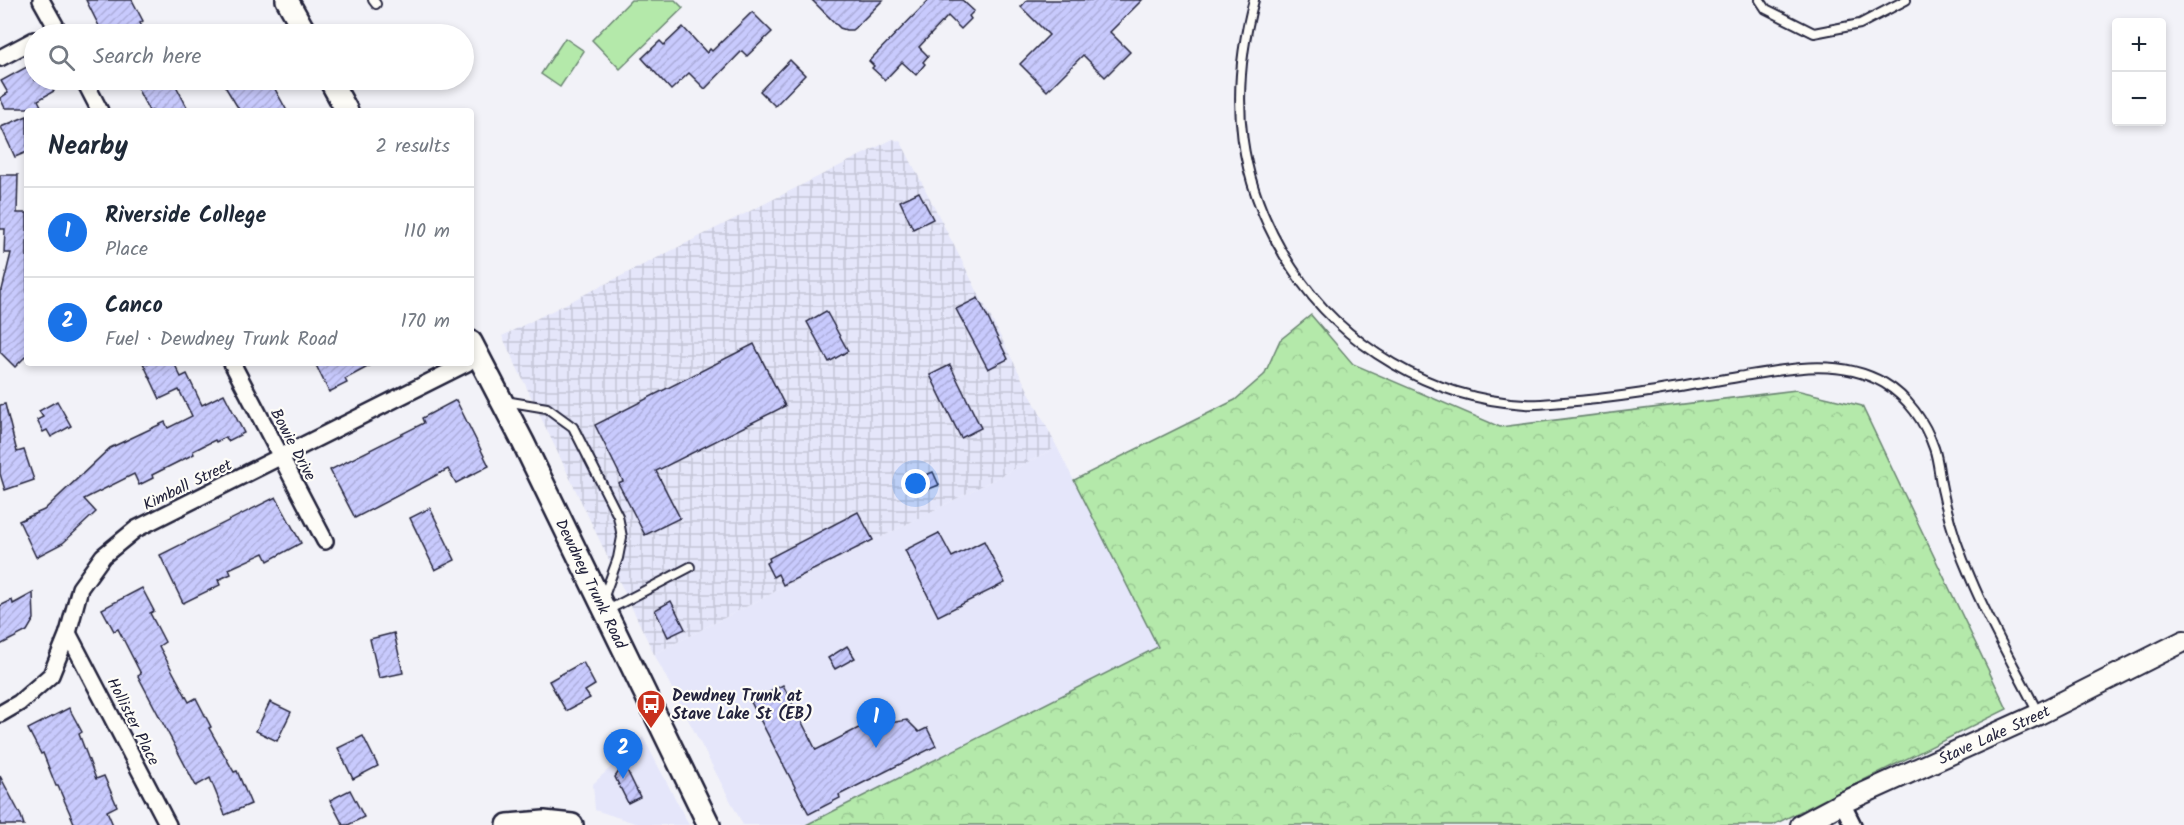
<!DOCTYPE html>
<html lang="en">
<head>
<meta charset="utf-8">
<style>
	:root { --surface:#fff; --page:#f2f2f3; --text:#1f2937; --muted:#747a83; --line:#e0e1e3; --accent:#1a73e8 }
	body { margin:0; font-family:Kalam,sans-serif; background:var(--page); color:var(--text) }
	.controls { position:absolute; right:18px; top:18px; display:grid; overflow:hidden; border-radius:6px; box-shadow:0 3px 9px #0003 }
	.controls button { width:54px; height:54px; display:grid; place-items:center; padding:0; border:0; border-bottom:2px solid var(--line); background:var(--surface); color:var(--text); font:30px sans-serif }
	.you { position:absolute; left:916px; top:484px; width:21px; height:21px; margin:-15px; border:4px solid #fff; border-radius:50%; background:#1a73e8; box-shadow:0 0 0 9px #1a73e833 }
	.badge { display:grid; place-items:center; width:39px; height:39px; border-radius:50%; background:var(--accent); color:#fff; font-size:20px; font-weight:700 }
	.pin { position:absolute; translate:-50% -50px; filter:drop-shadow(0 2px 3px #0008) }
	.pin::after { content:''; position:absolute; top:32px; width:21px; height:18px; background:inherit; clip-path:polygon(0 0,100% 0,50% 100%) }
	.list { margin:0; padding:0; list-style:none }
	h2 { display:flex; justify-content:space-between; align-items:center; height:78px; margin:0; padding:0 24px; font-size:26px }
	h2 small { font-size:20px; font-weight:400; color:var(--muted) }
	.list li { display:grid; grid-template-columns:39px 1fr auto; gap:18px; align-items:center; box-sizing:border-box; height:90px; padding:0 24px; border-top:2px solid var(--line) }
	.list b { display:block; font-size:22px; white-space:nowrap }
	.list p { margin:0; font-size:20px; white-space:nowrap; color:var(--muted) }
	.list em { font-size:20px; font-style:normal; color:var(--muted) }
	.icon { flex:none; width:33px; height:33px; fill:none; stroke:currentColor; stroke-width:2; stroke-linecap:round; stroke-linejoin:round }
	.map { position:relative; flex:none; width:2184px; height:825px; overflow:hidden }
	.search { position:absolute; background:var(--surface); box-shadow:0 3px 9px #0003; left:24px; top:24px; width:450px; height:66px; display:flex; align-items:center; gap:15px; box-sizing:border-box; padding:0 21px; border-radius:33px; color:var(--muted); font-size:22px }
	.panel { position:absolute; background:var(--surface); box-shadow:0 3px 9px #0003; left:24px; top:108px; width:450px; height:258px; border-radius:6px }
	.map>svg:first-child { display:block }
</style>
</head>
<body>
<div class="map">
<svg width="2184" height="825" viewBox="0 0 2184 825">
	<defs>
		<pattern id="industrial-grid" width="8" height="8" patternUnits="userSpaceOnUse" patternTransform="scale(1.5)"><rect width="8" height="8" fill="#e5e6fa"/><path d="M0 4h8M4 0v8" fill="none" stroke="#c4c5d7"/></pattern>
		<pattern id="forest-crowns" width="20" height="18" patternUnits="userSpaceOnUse" patternTransform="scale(1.5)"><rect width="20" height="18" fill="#b4e9aa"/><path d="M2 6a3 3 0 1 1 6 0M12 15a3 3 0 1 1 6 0" fill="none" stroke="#9ac893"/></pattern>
		<pattern id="building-hatch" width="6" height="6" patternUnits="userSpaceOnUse" patternTransform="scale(1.5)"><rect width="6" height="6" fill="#c8cafd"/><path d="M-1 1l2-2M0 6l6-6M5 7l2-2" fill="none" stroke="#acadda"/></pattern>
	</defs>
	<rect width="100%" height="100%" fill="#f2f2f8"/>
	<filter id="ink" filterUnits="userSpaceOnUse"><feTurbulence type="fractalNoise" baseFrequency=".0167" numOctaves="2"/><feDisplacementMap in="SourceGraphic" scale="12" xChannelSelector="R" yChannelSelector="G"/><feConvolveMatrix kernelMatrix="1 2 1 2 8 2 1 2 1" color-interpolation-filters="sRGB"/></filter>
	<g filter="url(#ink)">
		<!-- built -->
		<g fill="#e5e6fa">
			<polygon points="1057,447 1158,647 806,825 743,825 654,654"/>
			<polygon points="643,737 689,825 641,825 595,810 593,784"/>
		</g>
		<!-- industrial -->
		<polygon fill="url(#industrial-grid)" points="893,139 901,142 1057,447 654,654 502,336"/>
		<!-- forest -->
		<polygon fill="url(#forest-crowns)" stroke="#6b8672" stroke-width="1.5" points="1311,315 1353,364 1500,427 1796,390 1862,406 2007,709 1773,825 806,825 1158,647 1074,480 1235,400 1264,375 1280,340"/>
		<!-- park -->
		<g fill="#b4e9aa" stroke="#6b8672" stroke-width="1.5">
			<polygon points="631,0 675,0 683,8 620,69 592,40"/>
			<polygon points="565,38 584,51 560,87 541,74"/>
		</g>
		<!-- building -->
		<g fill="url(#building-hatch)" stroke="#22223b" stroke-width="1.5">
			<polygon points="86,0 132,0 143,21 140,23 146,34 103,34"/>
			<polygon points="812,0 883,0 857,26 852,30 846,30 840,28"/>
			<polygon points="929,0 962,0 974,11 969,16 971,19 961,29 948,16 919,47 928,56 923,62 925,64 916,75 902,62 885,80 872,68 874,66 869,61"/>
			<polygon points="1027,0 1142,0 1110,32 1130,52 1105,77 1083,55 1047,91 1020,64 1049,35 1021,7"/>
			<polygon points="752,12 772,32 747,56 742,51 705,89 689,73 671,90 642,58 660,41 664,45 683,27 707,53 710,49 712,51"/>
			<polygon points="790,60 805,75 775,106 760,91"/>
			<polygon points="34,63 34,80 47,80 54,91 38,100 42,108 5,108 0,98 8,93 1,81"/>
			<polygon points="133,80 173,80 189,111 149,111"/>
			<polygon points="221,80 270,80 287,111 240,111"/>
			<polygon points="27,116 27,152 15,157 1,127"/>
			<polygon points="0,175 18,175 17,213 27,213 27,355 15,367 0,352 0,290 2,290 11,253 4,253 5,229 0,229"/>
			<polygon points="919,192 933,219 913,229 900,201"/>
			<polygon points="978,298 1008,359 988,369 956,309"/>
			<polygon points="826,311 848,351 829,362 807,322"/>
			<polygon points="754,344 785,406 656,471 680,518 645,535 618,483 623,481 595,425"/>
			<polygon points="143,363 174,363 181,377 187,374 202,405 224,394 244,433 228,441 226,437 216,442 215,440 193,451 194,454 152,475 153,478 139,485 134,474 84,499 96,512 63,543 36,557 19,521 44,510 110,448 165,422 168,428 192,416 179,390 160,399"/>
			<polygon points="315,363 375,363 345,379 347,383 329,392"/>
			<polygon points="950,365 981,428 961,438 930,375"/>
			<polygon points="456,400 489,466 456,483 448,469 355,518 330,470 424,423 422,418"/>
			<polygon points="57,401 71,426 51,437 47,430 43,432 37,420 43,417 39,411"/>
			<polygon points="5,404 17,452 24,450 34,480 5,490 0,474 0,405"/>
			<polygon points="933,472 939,485 921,492 916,479"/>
			<polygon points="276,497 301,543 268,561 264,553 229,569 231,574 218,580 220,585 183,603 160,555"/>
			<polygon points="430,508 455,560 435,570 410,518"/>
			<polygon points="858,512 873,540 783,585 778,574 773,577 766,563 770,561 769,558"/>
			<polygon points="939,533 952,557 984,541 1005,583 938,616 905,550"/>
			<polygon points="142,588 154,611 150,613 165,642 159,646 189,702 196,698 211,727 209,728 234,772 237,771 251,804 225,815 210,778 196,786 138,676 141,674 118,629 114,631 102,609"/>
			<polygon points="33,593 34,619 27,631 0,645 0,606 12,600 13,604"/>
			<polygon points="671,601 685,629 668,637 655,610"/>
			<polygon points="394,633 403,673 379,678 370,639"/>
			<polygon points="847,646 855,658 835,669 828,658"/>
			<polygon points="583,662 595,685 585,691 590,698 566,711 549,681"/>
			<polygon points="783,685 816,750 878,718 879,721 887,717 890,723 907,720 919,732 927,728 936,746 839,795 840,798 809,814 751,702"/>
			<polygon points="270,702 291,712 277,741 256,731"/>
			<polygon points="69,708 82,732 79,734 96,779 104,776 117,806 107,811 113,825 75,825 58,786 56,786 43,753 41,754 28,729"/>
			<polygon points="363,736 378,766 353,779 338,748"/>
			<polygon points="624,764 640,797 628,803 615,777"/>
			<polygon points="0,776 21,816 24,825 0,825"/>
			<polygon points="350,790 364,817 348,825 343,825 330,800"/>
		</g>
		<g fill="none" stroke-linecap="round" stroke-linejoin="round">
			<!-- service casing -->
			<g stroke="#22223b" stroke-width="12">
				<g id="service">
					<polyline points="373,0 376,4"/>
					<path d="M1254,0C1228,97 1237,183 1292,268C1342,346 1432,399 1525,404C1538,405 1551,403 1564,402C1622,398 1680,387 1738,377C1786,369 1839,357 1884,383C1908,397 1925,422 1934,448C1939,462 1939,478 1943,493C1949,522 1959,552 1971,579C1990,625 2016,669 2038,713"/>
					<polyline points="1760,0 1766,9 1814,33 1860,24 1906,0"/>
					<polyline points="505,401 547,408 573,427 618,516 622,537 618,558 603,599"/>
					<polyline points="606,611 690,567"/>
				</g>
			</g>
			<!-- minor casing -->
			<g stroke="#22223b" stroke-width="20">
				<g id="minor">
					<polyline points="41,0 60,34"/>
					<polyline points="0,58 34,40"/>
					<polyline points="84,80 100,111"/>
					<polyline points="232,363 325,541"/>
					<polyline points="68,633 168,825"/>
					<polyline points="0,714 19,703 51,675 68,633 80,588 103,556 136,529 467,363"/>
					<polyline points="1842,803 1853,825"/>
				</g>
			</g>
			<!-- tertiary casing -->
			<g stroke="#22223b" stroke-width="24">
				<g id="tertiary">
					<path id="s1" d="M1801,825L1842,803L2039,714L2184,641"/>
				</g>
			</g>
			<!-- secondary casing -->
			<g stroke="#22223b" stroke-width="26">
				<g id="secondary">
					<polyline points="287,0 306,34"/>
					<polyline points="330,80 347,111"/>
					<path id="s2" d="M471,342L523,442L709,825"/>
					<polyline points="508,825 544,822 572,825"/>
				</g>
			</g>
			<!-- service -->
			<use href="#service" stroke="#fdfcf7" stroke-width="8"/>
			<!-- minor -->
			<use href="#minor" stroke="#fdfcf7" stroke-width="15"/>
			<!-- tertiary -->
			<use href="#tertiary" stroke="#fdfcf7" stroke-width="20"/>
			<!-- secondary -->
			<use href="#secondary" stroke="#fdfcf7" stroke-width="21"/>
		</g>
	</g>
	<!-- icons -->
	<defs>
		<g id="bus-pin" transform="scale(1.5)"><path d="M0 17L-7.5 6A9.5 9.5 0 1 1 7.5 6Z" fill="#c8321e" stroke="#fdfcf7"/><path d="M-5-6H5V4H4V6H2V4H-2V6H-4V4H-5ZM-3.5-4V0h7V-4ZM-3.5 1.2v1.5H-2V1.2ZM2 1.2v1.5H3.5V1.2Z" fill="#fff"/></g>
	</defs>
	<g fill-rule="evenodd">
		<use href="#bus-pin" x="651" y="704"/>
	</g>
	<g text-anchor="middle" stroke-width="4.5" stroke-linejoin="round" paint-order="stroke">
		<!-- street labels -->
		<g font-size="16" fill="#22223b" stroke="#fdfcf7">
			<text transform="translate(294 444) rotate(62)" y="6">Bowie Drive</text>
			<text transform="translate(187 484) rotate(-26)" y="6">Kimball Street</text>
			<text dy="6" stroke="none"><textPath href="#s2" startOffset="270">Dewdney Trunk Road</textPath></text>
			<text transform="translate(134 721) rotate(63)" y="6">Hollister Place</text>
			<text dy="6" stroke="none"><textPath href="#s1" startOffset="213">Stave Lake Street</textPath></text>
		</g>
		<!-- poi labels -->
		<g font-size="16" font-weight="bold" fill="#22223b" stroke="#fdfcf7" text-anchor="start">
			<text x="672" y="701">Dewdney Trunk at<tspan x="672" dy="18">Stave Lake St (EB)</tspan></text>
		</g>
	</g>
</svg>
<div class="controls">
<button>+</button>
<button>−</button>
</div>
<div class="you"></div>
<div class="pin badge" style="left:876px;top:748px">1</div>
<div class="pin badge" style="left:623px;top:779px">2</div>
<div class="search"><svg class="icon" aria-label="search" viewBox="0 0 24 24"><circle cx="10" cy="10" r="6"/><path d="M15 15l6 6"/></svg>Search here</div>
<section class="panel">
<h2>Nearby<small>2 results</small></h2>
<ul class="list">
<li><span class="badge">1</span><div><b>Riverside College</b><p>Place</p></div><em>110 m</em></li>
<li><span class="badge">2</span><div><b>Canco</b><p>Fuel · Dewdney Trunk Road</p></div><em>170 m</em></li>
</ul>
</section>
</div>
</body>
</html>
